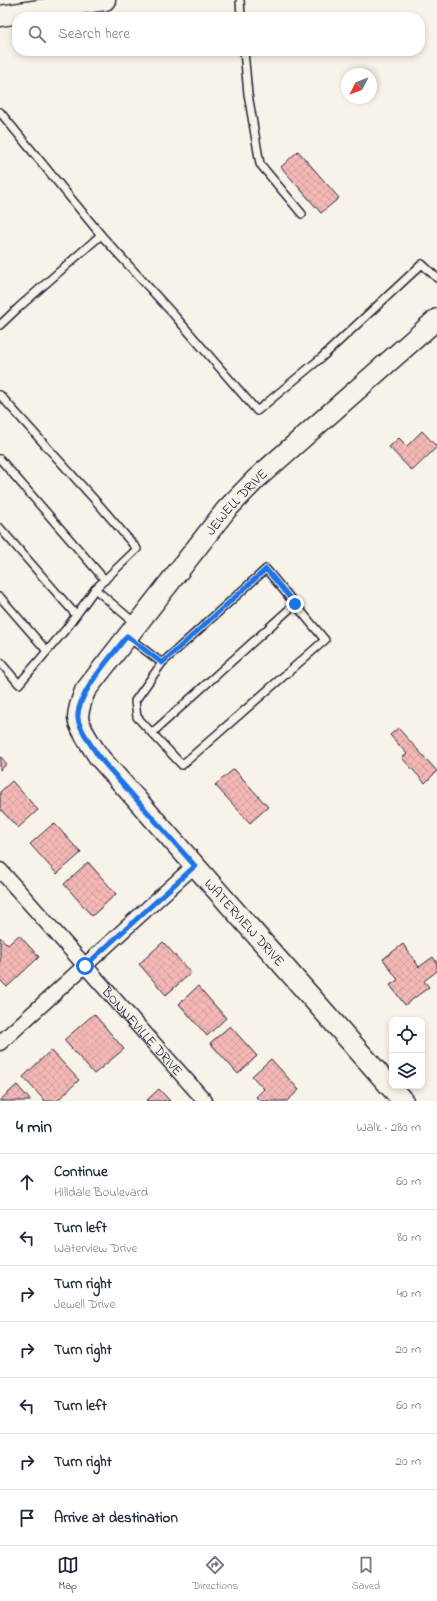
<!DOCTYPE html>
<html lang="en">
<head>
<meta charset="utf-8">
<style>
	:root { --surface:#fff; --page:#f2f2f3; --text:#1f2937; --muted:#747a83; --line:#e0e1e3; --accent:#22223b }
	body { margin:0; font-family:"Indie Flower",sans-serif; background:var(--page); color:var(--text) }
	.controls { position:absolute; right:12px; bottom:12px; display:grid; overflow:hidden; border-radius:8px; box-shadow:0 2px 6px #0003 }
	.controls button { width:36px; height:36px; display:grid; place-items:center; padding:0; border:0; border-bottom:1px solid var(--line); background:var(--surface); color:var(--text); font:20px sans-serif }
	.compass { position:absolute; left:341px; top:68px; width:36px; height:36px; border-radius:50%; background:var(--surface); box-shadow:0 2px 6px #0003; rotate:228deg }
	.stop { position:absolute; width:12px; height:12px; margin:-9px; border:3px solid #1a73e8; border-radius:50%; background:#fff }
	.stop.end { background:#1a73e8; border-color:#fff; box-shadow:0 1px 4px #0008 }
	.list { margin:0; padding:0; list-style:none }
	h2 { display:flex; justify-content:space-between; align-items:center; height:52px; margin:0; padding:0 16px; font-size:17px }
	h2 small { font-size:13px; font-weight:400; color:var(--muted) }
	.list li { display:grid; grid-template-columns:26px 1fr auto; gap:12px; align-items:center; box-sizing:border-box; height:56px; padding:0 16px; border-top:1px solid var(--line) }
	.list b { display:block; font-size:15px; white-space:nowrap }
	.list p { margin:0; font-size:13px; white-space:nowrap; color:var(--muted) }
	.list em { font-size:13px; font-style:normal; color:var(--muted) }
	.icon { flex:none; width:22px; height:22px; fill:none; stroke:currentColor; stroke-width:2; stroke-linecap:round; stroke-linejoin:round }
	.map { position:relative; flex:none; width:437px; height:1101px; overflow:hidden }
	.search { position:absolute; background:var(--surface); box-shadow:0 2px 6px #0003; left:12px; right:12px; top:12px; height:44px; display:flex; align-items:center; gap:10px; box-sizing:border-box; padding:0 14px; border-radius:16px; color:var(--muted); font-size:15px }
	.sheet { height:444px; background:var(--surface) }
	nav { display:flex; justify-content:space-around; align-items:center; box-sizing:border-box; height:56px; border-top:1px solid var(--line); background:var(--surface); font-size:11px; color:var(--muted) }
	nav a { display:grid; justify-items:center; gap:2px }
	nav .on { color:var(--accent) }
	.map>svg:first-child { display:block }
</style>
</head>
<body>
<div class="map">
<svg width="437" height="1101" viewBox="0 0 437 1101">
	<defs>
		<pattern id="building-cross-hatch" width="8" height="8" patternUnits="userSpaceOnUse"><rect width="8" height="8" fill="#f4b8b6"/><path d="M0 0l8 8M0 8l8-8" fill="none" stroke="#d19e9d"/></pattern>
	</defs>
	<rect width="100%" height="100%" fill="#f7f3e8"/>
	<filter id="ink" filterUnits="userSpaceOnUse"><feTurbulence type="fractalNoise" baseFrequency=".025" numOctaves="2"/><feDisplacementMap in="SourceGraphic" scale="8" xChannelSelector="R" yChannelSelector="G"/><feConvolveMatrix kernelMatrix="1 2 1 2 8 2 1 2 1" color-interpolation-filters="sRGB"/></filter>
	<g filter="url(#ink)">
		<!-- building -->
		<g fill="url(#building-cross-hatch)" stroke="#22223b">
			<polygon points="298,151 339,198 321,213 281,167"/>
			<polygon points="422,431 437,447 412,471 389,447 399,438 407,446"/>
			<polygon points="398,728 437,771 425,783 402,758 407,754 390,735"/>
			<polygon points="0,756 7,764 0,770"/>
			<polygon points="234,769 268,807 250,823 215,785"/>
			<polygon points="12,781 38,810 18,828 0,809 0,792"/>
			<polygon points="54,823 81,853 57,874 30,844"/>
			<polygon points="88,862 116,894 92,916 64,884"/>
			<polygon points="19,935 39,957 7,987 0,980 0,937 8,945"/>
			<polygon points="163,942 191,973 166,995 139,964"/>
			<polygon points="403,944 419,967 433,957 437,963 437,971 424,981 429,987 405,1005 390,985 398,980 383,959"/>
			<polygon points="198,986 226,1018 207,1036 179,1004"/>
			<polygon points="94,1014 124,1049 94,1074 64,1040"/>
			<polygon points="230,1026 257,1056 238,1074 210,1043"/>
			<polygon points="51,1050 79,1080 57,1101 45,1101 23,1077"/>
			<polygon points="271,1059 299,1090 287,1101 260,1101 256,1097 264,1089 252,1076"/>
			<polygon points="17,1085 31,1101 0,1101 0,1100"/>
			<polygon points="159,1089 170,1101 146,1101"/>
		</g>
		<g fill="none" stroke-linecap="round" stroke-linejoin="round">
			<!-- lane casing -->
			<g stroke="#22223b" stroke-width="10">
				<g id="lane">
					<polyline points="240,0 241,17"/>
					<polyline points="244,51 248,94 260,164 302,214"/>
					<polyline points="0,112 101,235 18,308 0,325"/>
					<polyline points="101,235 174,315 257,411 321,358 422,264 437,278"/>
					<polyline points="0,395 102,508 137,549 95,589"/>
					<polyline points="0,459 105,580"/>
					<polyline points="0,528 76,615"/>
					<polyline points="0,597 47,651"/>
					<polyline points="129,638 162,663 266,569 325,640 182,765 137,717 135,701 162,663"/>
					<polyline points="0,662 19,684 66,629 95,589 136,624"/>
					<polyline points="152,733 295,604"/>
				</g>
			</g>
			<!-- street casing -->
			<g stroke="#22223b" stroke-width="17">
				<g id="street">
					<path id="s1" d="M0,870L205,1101"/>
					<polyline points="0,1043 195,865"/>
				</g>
			</g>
			<!-- secondary casing -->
			<g stroke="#22223b" stroke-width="23">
				<g id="secondary">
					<polyline points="0,16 105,0"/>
					<path id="s2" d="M403,1101L99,757C93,748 79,728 78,718C78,709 82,699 85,691L226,510L256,479L437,319"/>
				</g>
			</g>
			<!-- lane -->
			<use href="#lane" stroke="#f7f3e8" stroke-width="7"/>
			<!-- street -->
			<use href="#street" stroke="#f7f3e8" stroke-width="14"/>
			<!-- secondary -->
			<use href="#secondary" stroke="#f7f3e8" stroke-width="20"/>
		</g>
	</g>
	<g fill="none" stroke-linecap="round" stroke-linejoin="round" filter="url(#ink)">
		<!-- route -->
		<path stroke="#1a73e8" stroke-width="5" d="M85,966L195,866L99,757C93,748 80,730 78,719C75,695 113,655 127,636L162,663L266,569L295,604"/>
	</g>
	<g text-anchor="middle" stroke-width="3" stroke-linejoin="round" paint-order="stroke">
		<!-- street labels -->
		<g font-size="14" fill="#22223b" stroke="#f7f3e8">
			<text dy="5" stroke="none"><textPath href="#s2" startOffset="774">JEWELL DRIVE</textPath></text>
			<text transform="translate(245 922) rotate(48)" y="5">WATERVIEW DRIVE</text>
			<text dy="5" stroke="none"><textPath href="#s1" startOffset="215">BONNEVILLE DRIVE</textPath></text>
		</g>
	</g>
</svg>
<div class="controls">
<button><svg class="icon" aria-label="locate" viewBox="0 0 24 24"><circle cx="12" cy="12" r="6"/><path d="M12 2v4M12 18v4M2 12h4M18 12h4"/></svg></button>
<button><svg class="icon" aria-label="layers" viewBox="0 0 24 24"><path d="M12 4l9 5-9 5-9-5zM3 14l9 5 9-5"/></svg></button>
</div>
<svg class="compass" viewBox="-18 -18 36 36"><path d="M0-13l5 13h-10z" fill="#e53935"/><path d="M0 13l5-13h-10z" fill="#747a83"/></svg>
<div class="stop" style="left:85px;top:966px"></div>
<div class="stop end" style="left:295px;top:604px"></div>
<div class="search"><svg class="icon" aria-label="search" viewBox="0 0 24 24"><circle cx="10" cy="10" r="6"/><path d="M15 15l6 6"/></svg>Search here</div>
</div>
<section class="sheet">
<h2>4 min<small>Walk · 280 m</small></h2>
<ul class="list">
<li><svg class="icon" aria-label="ahead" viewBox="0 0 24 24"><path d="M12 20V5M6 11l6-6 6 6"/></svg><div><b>Continue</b><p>Hilldale Boulevard</p></div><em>60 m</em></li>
<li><svg class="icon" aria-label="left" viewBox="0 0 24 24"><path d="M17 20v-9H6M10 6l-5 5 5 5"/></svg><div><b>Turn left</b><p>Waterview Drive</p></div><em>80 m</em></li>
<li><svg class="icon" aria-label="right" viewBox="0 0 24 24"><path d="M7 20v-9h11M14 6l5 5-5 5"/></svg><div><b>Turn right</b><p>Jewell Drive</p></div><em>40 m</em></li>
<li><svg class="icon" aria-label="right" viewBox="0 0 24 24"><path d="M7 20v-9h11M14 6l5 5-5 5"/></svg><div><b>Turn right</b></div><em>20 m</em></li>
<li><svg class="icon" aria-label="left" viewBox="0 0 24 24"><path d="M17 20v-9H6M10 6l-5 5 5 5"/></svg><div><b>Turn left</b></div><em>60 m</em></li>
<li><svg class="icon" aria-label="right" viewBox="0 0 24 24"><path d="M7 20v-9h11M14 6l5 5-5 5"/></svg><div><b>Turn right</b></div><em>20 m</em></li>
<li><svg class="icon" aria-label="arrive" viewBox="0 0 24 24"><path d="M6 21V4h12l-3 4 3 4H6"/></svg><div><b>Arrive at destination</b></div></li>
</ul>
</section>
<nav>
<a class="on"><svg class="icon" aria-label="map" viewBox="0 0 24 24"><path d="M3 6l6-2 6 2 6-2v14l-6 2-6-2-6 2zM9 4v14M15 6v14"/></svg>Map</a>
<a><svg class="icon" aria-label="directions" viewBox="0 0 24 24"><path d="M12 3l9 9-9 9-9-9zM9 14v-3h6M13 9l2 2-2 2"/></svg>Directions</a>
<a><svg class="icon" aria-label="saved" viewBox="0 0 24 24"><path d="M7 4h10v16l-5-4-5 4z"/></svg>Saved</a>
</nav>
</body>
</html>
